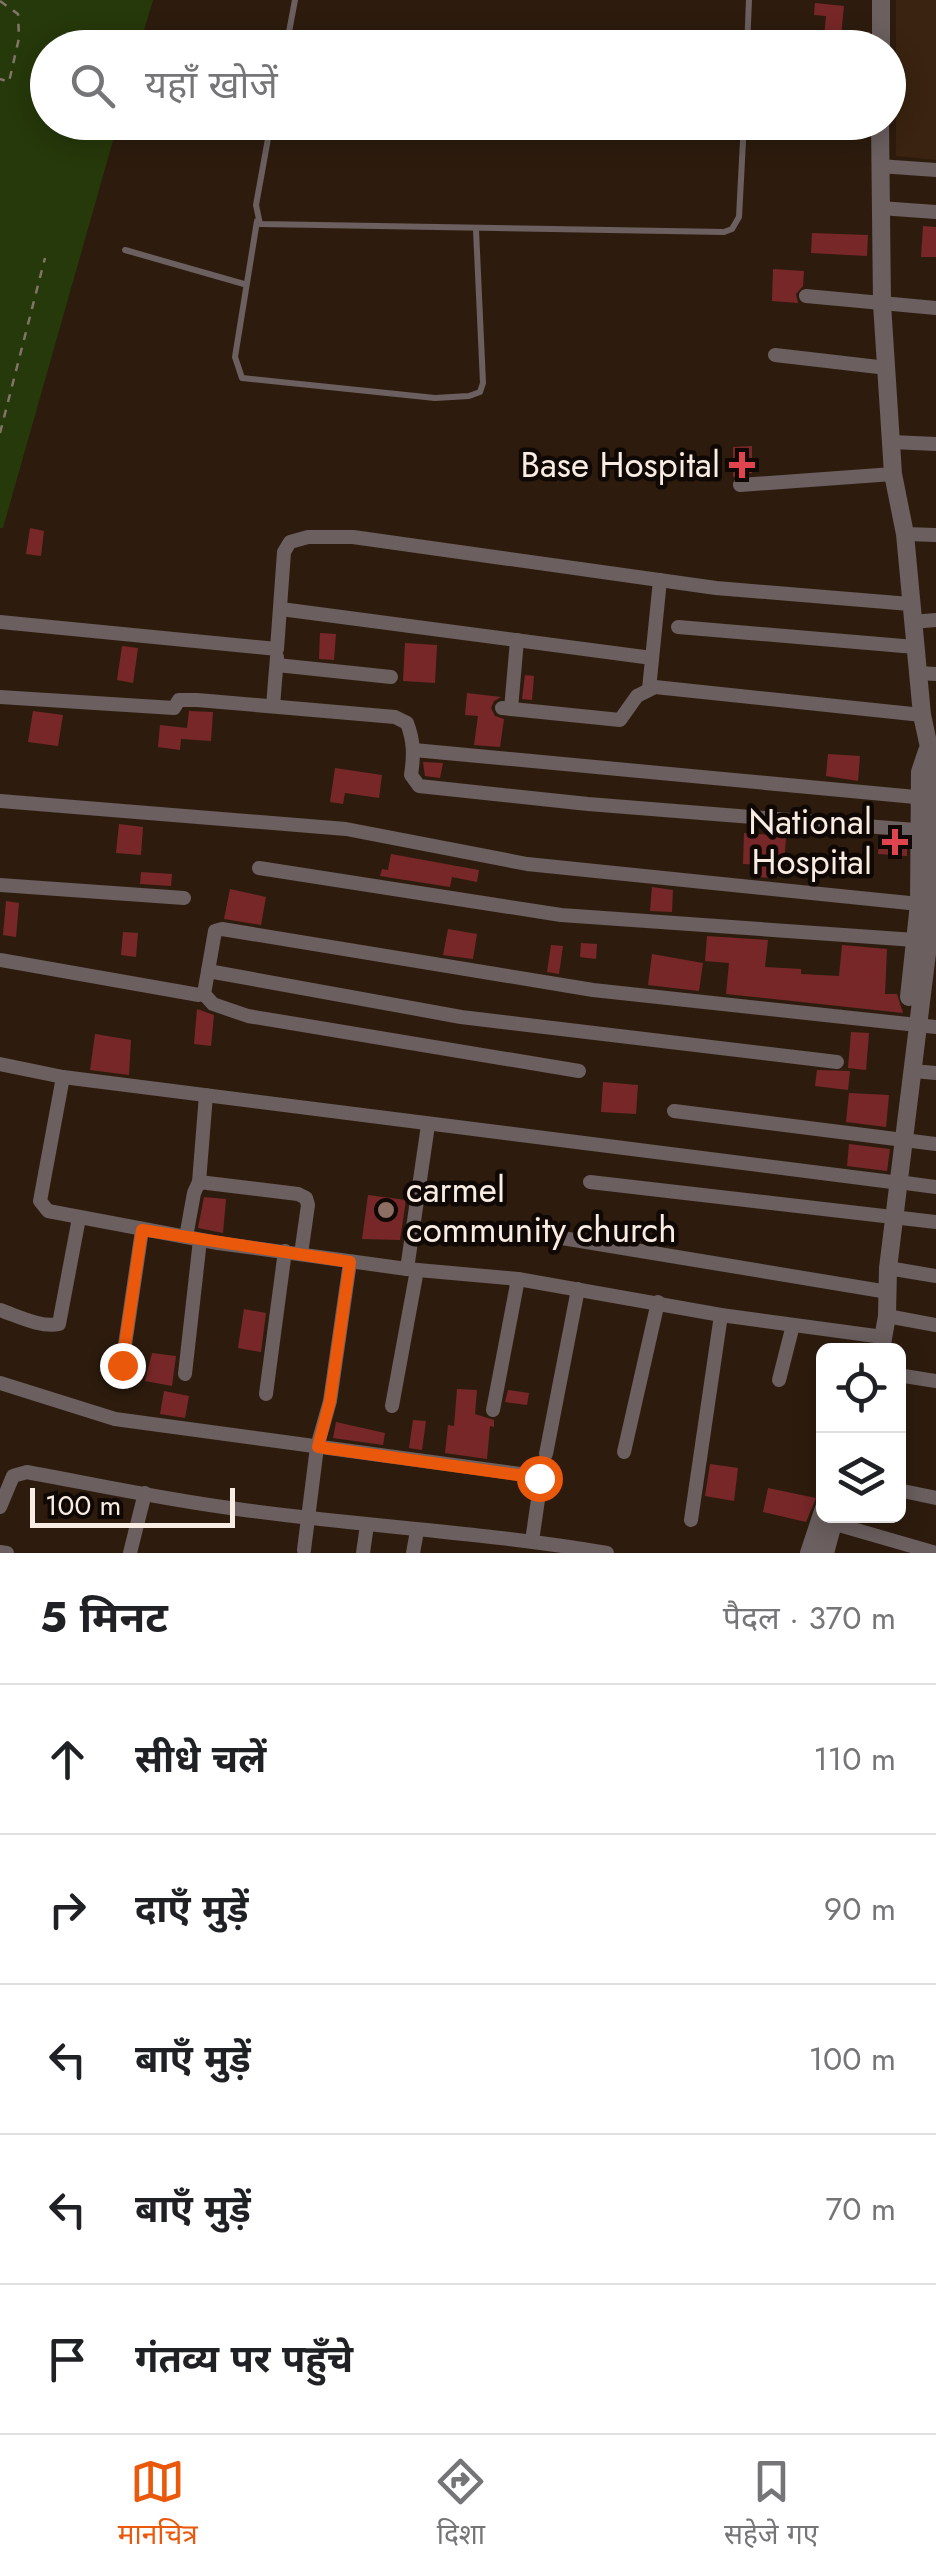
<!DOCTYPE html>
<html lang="hi">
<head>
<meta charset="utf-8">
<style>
	:root { --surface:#fff; --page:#f6f6f6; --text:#202124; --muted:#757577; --line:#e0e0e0; --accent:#ea580c }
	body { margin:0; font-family:Jost,"Noto Sans Devanagari",sans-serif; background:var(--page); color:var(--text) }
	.controls { position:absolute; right:30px; bottom:30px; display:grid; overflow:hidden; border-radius:15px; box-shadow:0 5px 25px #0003 }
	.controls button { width:90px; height:90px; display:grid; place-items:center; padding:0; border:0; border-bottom:2px solid var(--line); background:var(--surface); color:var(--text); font:50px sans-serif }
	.scale { position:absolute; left:30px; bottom:25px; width:205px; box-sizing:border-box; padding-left:10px; border:5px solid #f9ece3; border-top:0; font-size:28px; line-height:35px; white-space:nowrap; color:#f9ece3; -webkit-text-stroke:8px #100804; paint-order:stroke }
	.stop { position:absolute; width:30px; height:30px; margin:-22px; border:8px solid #ea580c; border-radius:50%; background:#fff }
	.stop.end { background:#ea580c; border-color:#fff; box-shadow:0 2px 10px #0008 }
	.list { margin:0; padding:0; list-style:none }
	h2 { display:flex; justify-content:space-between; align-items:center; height:130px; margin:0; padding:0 40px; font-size:42px }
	h2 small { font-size:32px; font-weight:400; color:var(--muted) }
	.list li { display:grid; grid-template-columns:65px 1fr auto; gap:30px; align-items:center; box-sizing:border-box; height:150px; padding:0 40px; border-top:2px solid var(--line) }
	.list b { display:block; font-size:38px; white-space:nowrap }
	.list em { font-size:32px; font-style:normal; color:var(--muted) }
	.icon { flex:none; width:55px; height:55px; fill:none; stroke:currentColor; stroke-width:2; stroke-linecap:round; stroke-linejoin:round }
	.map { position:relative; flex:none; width:936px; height:1553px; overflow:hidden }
	.search { position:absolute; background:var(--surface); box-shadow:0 5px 25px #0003; left:30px; right:30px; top:30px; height:110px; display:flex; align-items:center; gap:25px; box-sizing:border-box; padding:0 35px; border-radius:55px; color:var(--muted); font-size:38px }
	.sheet { height:880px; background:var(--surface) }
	nav { display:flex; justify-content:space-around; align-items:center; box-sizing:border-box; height:140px; border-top:2px solid var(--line); background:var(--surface); font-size:28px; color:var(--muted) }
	nav a { display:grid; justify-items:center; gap:5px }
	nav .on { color:var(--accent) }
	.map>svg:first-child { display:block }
</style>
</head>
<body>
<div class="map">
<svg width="936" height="1553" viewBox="0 0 936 1553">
	<rect width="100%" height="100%" fill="#2d1c0e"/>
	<!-- built -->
	<polygon fill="#3a2310" points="896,0 936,0 936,160 896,156"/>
	<!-- green -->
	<polygon fill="#26390a" points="0,0 153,0 139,47 48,48 48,122 118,123 3,528 0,528"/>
	<!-- building -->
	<g fill="#782728">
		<polygon points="815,3 844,6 841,36 868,39 868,48 823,48 826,16 814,15"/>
		<polygon points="923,226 936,227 936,257 921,257"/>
		<polygon points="812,233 868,235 867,256 811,253"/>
		<polygon points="773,269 804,271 803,286 796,294 798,303 772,301"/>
		<polygon points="752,446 752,473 733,477 733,447"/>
		<polygon points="30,528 44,531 41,556 26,554"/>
		<polygon points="320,633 336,634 334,660 319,659"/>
		<polygon points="405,643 437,645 435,683 403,681"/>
		<polygon points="122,646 138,648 133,683 117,680"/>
		<polygon points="525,675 534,676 532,700 522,699"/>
		<polygon points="467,693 501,697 494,701 491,708 495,716 504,719 500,747 474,745 478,716 465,715"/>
		<polygon points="33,711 63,715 58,746 28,742"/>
		<polygon points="189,711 213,712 211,741 181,739 180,750 158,747 160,725 187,728"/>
		<polygon points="828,754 860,756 858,781 826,776"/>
		<polygon points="423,762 443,763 440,778 425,776"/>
		<polygon points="335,768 382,775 379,798 345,793 343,804 330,802"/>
		<polygon points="119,824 143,827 141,855 116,853"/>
		<polygon points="744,833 786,836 784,867 771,866 771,878 759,877 760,865 743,864"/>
		<polygon points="879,838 907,840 907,856 878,854"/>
		<polygon points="391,854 479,870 477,882 452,877 450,887 380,876 382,869 388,870"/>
		<polygon points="141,872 172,874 171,886 140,884"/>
		<polygon points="652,887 673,890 672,912 650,911"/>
		<polygon points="230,889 266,897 261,925 224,919"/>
		<polygon points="6,901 19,903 16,937 3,935"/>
		<polygon points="448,929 477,934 473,959 443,955"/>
		<polygon points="123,932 138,933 136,957 121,955"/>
		<polygon points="707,936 768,940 765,967 801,969 801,974 839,976 842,945 887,949 885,994 897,994 903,1013 726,994 729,963 705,961"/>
		<polygon points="581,943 597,944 596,959 580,957"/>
		<polygon points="551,945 563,946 559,974 547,972"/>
		<polygon points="652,954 703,963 699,991 648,985"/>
		<polygon points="197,1009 214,1015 211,1046 194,1044"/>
		<polygon points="851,1032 869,1033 866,1070 848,1068"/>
		<polygon points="95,1034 131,1040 129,1075 90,1070"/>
		<polygon points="817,1070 850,1071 848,1090 815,1086"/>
		<polygon points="603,1082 638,1085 636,1114 601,1112"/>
		<polygon points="849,1093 889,1095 886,1127 846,1122"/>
		<polygon points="849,1144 890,1149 887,1171 847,1166"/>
		<polygon points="368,1195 406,1200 400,1240 362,1239"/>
		<polygon points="204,1197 226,1199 223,1233 198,1228"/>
		<polygon points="244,1309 266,1313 261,1352 238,1348"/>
		<polygon points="152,1353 176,1356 172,1386 145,1381"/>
		<polygon points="457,1389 477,1390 475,1414 494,1420 494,1427 490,1426 487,1459 445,1453 448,1425 454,1426"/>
		<polygon points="508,1390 529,1393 527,1405 505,1402"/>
		<polygon points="164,1391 189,1396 185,1418 160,1414"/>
		<polygon points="413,1420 426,1421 422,1450 409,1448"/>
		<polygon points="336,1422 385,1433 383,1445 333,1438"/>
		<polygon points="710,1464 738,1468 734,1501 705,1496"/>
		<polygon points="768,1488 816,1498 806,1522 763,1512"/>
	</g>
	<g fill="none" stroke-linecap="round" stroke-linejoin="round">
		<!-- path -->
		<g stroke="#837468" stroke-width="2.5" stroke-dasharray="8 8" stroke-linecap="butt">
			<polyline points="0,1 18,14 19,38 9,82 0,79"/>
			<polyline points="0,433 45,258"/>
		</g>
		<!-- service -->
		<g stroke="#6b5f5f" stroke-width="6">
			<polyline points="286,48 295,0"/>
			<polyline points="747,48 749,0"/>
			<polyline points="271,122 256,205 260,224 724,232 732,229 739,217 744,122"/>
			<polyline points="257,221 235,357 242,378 435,398 469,396 480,392 483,383 476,230"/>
			<polyline points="125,250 244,284"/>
		</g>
		<!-- minor -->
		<g stroke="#6b5f5f" stroke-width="14">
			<polyline points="879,166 936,170"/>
			<polyline points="880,208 936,212"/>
			<polyline points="806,296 936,308"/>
			<polyline points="775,355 887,368"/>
			<polyline points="892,442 936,444"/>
			<polyline points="740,485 893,474"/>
			<polyline points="905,534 936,535"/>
			<polyline points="281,609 652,658"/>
			<polyline points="0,622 277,649 284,552 290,542 308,537 353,537 716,588 910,604"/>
			<polyline points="912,622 936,620"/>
			<polyline points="678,627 915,647"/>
			<polyline points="277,665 391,677"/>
			<polyline points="918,673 936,674"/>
			<polyline points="649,689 660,580"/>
			<path d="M0,697L174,708L179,700H197L395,717L407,723C414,741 414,756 411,775L419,786L588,804L928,831"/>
			<polyline points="273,706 277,657"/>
			<polyline points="502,708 620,720 637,696 655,687 922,715"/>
			<polyline points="511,709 517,640"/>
			<polyline points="414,750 926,798"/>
			<polyline points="0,801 346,829 527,864 919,904"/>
			<polyline points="259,868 561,915 915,940"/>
			<polyline points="0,885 184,898"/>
			<polyline points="0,960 199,995 204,994 208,971 461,1017 837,1062"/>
			<polyline points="208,971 215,931 222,929 593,990 936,1027"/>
			<polyline points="204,994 213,1004 248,1016 579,1071"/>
			<polyline points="0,1064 63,1077 892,1182"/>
			<polyline points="913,1071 936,1073"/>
			<polyline points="63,1077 40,1201 48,1211 218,1243 407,1269 518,1279 721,1315 883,1337"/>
			<polyline points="674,1111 936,1144"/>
			<polyline points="199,1182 206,1095"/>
			<polyline points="590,1182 936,1222"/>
			<polyline points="898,1182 936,1187"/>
			<polyline points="538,1234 888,1292"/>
			<polyline points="186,1237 194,1193 199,1182 298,1194 306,1198 308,1205 301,1254"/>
			<polyline points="888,1268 936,1276"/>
			<polyline points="407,1269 428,1125"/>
			<path d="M0,1310C18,1316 41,1328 59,1324L79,1218"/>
			<polyline points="887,1316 936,1325"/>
			<polyline points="122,1365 142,1230"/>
			<polyline points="185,1374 200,1240"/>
			<polyline points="898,1375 936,1381"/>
			<polyline points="779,1380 793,1325"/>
			<polyline points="0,1383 115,1419 535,1476 540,1486 532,1541"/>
			<polyline points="266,1394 285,1251"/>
			<polyline points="392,1406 417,1270"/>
			<polyline points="493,1410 518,1279"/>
			<polyline points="624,1452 658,1302"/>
			<polyline points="546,1454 578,1289"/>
			<polyline points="898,1490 936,1498"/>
			<path d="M0,1507L13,1476L27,1472C97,1485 166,1500 237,1509C360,1526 484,1532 607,1553"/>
			<polyline points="691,1520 721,1315"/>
			<polyline points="832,1523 936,1553"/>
			<polyline points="304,1550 317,1447 330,1401 350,1262"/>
			<polyline points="0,1552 7,1553"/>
			<polyline points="130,1553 145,1493"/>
			<polyline points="363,1553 367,1525"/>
			<polyline points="413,1553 417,1531"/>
		</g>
		<!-- tertiary -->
		<g stroke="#6b5f5f" stroke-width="18">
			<polyline points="881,48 881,0"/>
			<polyline points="880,122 882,304 893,474 905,534 922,715 934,770 933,905 888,1268 887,1316 881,1350"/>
			<polyline points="909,997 919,904 920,772 927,751"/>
			<polyline points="809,1553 824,1508"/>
			<polyline points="825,1553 835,1516"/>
		</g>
	</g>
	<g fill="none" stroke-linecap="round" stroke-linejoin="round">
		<!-- route -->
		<polyline stroke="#ea580c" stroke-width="12" points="122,1365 142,1230 350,1262 330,1401 318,1447 539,1478"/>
	</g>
	<!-- markers -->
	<g fill="#e0444e" stroke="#100804" stroke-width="4">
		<path d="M737 450h10v10h10v10h-10v10h-10v-10h-10v-10h10z"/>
		<path d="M890 827h10v10h10v10h-10v10h-10v-10h-10v-10h10z"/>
	</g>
	<circle fill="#8d6e63" stroke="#100804" stroke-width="4" cx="386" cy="1210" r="10"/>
	<g text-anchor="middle" stroke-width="9" stroke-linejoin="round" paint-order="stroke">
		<!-- poi labels -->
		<g font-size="35" fill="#f9ece3" stroke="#100804" text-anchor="end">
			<text x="720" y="477">Base Hospital</text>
			<text x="872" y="834">National<tspan x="872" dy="40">Hospital</tspan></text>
			<text x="406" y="1202" text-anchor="start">carmel<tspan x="406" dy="40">community church</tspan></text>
		</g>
	</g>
</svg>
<div class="controls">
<button><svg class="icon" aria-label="locate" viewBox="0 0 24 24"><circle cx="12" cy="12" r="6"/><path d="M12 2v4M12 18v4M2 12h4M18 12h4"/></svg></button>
<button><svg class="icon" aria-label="layers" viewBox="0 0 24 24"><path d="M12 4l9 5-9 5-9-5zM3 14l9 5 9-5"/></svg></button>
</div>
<div class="scale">100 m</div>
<div class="stop" style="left:539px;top:1478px"></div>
<div class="stop end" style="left:122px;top:1365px"></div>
<div class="search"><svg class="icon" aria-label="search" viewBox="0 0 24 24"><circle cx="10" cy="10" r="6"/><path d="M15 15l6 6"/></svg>यहाँ खोजें</div>
</div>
<section class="sheet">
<h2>5 मिनट<small>पैदल · 370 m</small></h2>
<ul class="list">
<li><svg class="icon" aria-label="ahead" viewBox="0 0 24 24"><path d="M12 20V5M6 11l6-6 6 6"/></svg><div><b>सीधे चलें</b></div><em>110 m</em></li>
<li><svg class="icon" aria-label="right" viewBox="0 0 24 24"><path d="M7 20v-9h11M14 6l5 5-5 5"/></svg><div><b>दाएँ मुड़ें</b></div><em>90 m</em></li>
<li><svg class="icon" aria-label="left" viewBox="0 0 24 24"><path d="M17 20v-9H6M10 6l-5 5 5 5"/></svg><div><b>बाएँ मुड़ें</b></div><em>100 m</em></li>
<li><svg class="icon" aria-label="left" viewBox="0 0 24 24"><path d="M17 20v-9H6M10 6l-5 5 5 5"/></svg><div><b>बाएँ मुड़ें</b></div><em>70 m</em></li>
<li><svg class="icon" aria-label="arrive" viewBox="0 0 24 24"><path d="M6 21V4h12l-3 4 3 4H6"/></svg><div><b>गंतव्य पर पहुँचे</b></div></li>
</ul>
</section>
<nav>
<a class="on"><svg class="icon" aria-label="map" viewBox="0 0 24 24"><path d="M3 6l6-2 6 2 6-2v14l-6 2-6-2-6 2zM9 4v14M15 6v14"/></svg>मानचित्र</a>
<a><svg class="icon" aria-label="directions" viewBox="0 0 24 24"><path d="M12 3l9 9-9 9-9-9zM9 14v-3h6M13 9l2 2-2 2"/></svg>दिशा</a>
<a><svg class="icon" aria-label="saved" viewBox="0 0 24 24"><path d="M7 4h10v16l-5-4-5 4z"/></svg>सहेजे गए</a>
</nav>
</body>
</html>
